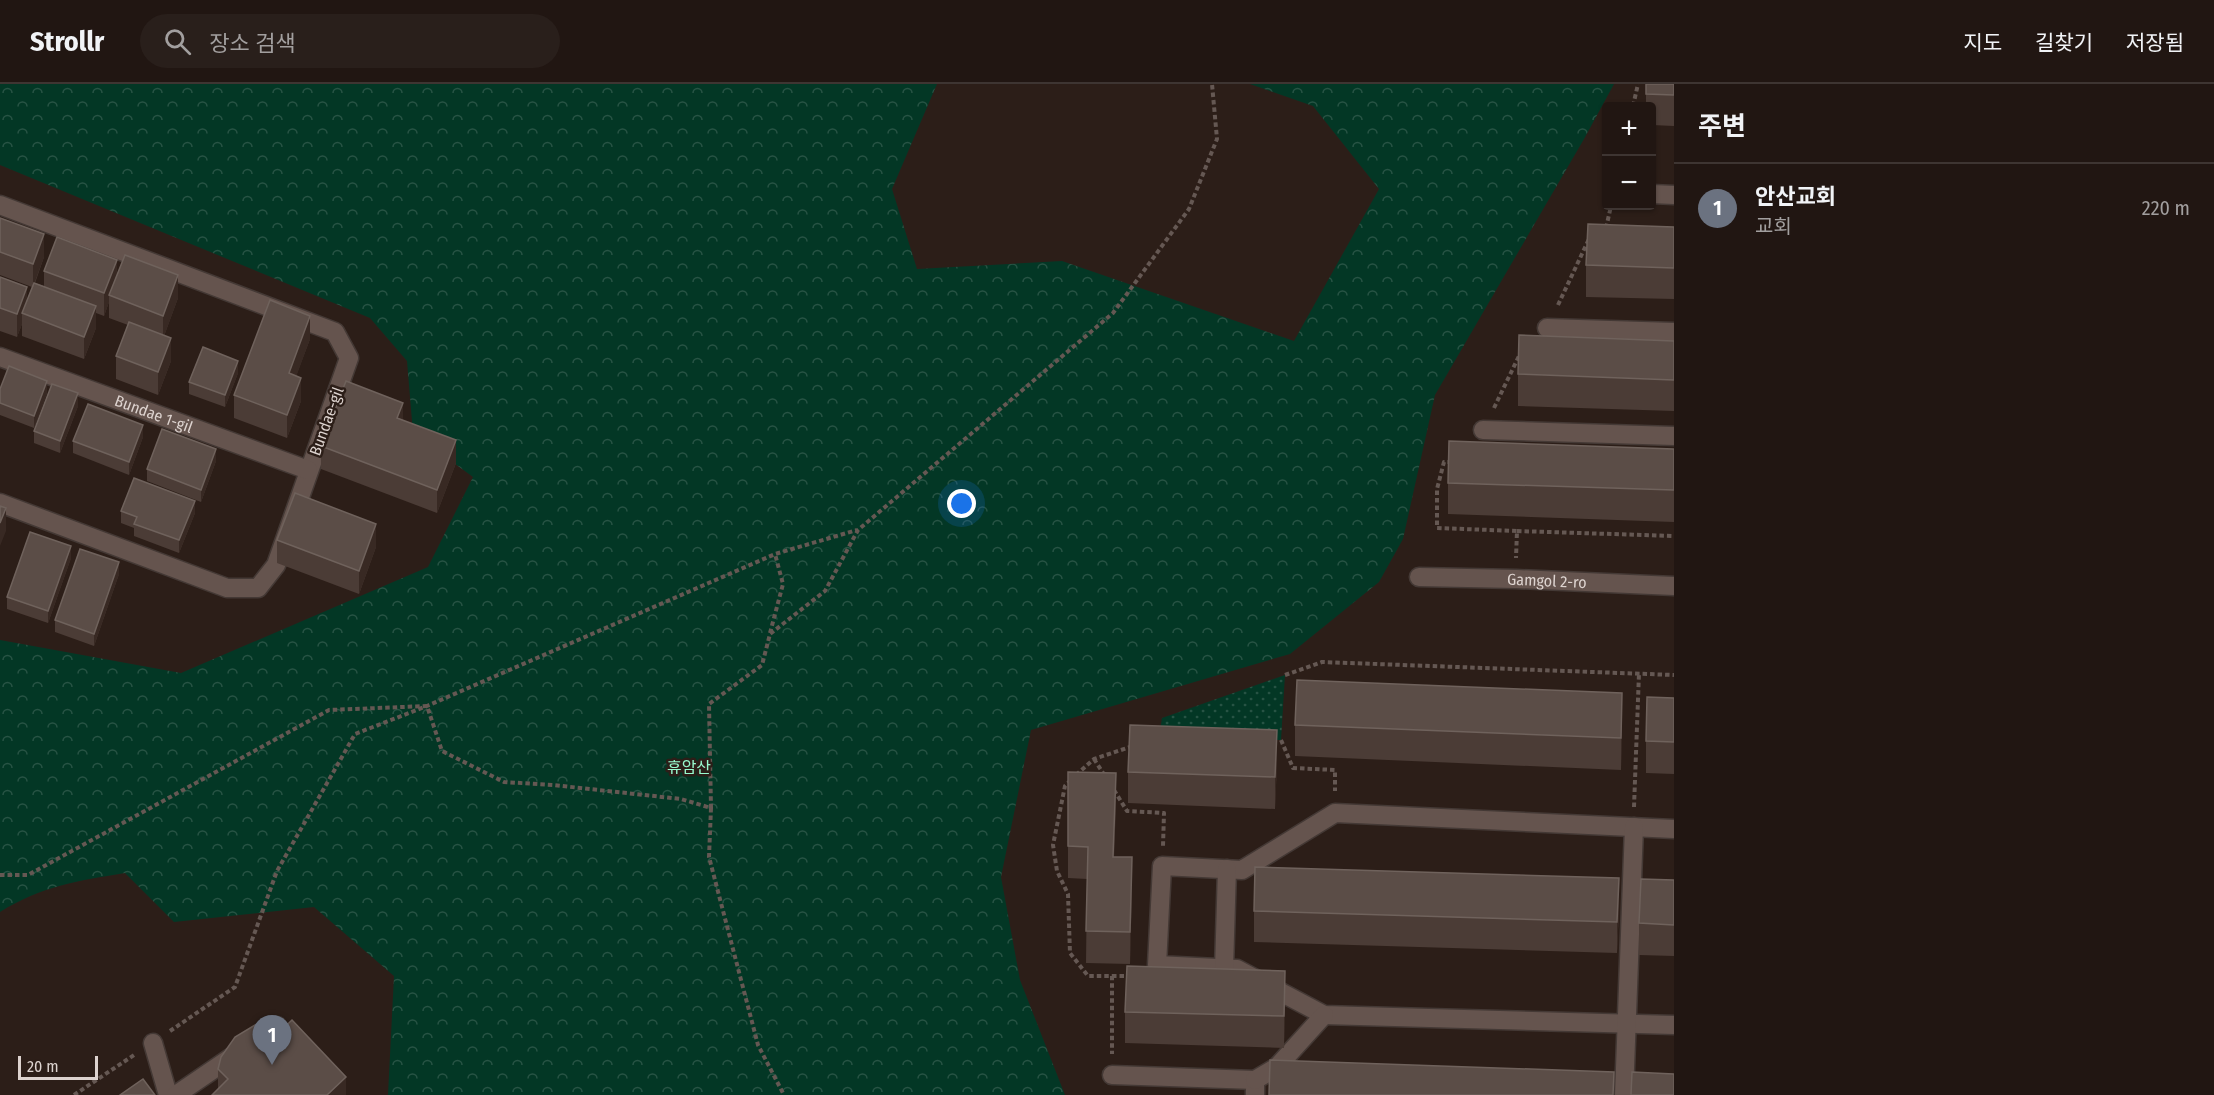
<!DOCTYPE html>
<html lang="ko">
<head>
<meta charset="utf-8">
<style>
	:root { --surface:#211612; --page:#291f1b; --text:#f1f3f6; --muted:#a29f9f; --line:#3e3532; --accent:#0b8043 }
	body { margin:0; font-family:"Fira Sans Condensed","Noto Sans KR",sans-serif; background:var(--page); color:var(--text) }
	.controls { position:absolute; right:18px; top:18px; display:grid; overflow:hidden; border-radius:6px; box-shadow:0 2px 4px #0004 }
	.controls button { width:54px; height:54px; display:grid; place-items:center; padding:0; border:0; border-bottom:2px solid var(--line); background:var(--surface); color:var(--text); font:30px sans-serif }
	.scale { position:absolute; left:18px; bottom:15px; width:80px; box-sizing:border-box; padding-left:6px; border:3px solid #ddd3cf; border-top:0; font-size:16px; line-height:21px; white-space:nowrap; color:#ddd3cf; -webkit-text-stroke:4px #2c1e18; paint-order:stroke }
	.you { position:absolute; left:962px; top:420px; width:21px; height:21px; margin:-15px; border:4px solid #fff; border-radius:50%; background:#1a73e8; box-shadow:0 0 0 9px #1a73e833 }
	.badge { display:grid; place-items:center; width:39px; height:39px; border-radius:50%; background:var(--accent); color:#fff; font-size:20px; font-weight:700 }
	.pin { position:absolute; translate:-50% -50px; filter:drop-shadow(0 2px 3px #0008) }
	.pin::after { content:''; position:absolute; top:32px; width:21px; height:18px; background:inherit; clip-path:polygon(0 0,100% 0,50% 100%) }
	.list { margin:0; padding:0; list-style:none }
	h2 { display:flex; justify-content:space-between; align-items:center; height:78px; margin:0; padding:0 24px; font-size:26px }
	h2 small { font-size:20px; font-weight:400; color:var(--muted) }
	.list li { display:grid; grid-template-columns:39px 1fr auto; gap:18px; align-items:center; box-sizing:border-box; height:90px; padding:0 24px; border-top:2px solid var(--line) }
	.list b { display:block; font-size:22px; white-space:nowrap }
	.list p { margin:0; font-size:20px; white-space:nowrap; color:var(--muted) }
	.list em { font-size:20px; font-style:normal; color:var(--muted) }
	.icon { flex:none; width:33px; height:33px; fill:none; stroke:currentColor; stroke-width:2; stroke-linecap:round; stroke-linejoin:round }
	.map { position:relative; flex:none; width:1674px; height:1011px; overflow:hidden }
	header { display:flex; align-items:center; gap:36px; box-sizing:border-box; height:84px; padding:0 30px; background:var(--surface); border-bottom:2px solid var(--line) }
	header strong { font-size:28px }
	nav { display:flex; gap:33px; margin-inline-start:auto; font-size:21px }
	.search { width:420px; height:54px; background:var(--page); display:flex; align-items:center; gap:15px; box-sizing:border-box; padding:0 21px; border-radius:33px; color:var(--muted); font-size:22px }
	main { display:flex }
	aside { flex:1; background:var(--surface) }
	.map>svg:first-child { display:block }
</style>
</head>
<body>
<header>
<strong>Strollr</strong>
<div class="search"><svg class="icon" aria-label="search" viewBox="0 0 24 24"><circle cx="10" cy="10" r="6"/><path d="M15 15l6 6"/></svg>장소 검색</div>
<nav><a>지도</a><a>길찾기</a><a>저장됨</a></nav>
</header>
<main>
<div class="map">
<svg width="1674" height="1011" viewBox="0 0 1674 1011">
	<defs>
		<pattern id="forest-crowns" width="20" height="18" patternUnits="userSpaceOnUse" patternTransform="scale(1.5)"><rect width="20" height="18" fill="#033725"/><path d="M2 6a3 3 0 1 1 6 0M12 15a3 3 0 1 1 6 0" fill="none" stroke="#275344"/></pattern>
		<pattern id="park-dots" width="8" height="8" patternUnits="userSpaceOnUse" patternTransform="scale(1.5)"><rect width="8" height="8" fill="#033725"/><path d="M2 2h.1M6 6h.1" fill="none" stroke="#275344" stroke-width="1.8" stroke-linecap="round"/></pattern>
	</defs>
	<rect width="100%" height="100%" fill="#2c1e18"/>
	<!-- forest -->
	<path fill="url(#forest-crowns)" d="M0,0H937L892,105L917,185L1062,177L1294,257L1379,105L1313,22L1250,0H1614L1584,55L1435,311L1403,455L1379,498L1290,570L1031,646L1001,793L1020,896L1065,1011H388L394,892L314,823L174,838L125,789C77,797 42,802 0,828V556L181,589L428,483L473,393L413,349L407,277L370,234L0,81Z"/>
	<!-- park -->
	<polygon fill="url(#park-dots)" points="1285,591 1281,656 1159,653 1162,634"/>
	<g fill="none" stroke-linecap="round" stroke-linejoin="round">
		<!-- minor casing -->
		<g stroke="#443935" stroke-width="21">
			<g id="minor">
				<polyline points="1652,110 1674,111"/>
				<polyline points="0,121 335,248 349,274 276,481 258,504 227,504 0,419"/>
				<polyline points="1547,244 1674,248"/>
				<path id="s1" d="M0,273L308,386"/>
				<polyline points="1483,346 1674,352"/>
				<path id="s2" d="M1419,493L1516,495L1674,502"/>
				<polyline points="1674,745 1335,729 1242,786 1162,782 1157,881 1237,885 1324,931 1674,941"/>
				<polyline points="1224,885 1227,785"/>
				<polyline points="153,959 168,1011"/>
				<polyline points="1112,991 1255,996 1255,1011"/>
				<polyline points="1255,996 1277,983 1324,931"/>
				<polyline points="176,1011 277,942"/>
				<polyline points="1624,1011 1634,743"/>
			</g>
		</g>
		<!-- path -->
		<g stroke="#655853" stroke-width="4" stroke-dasharray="4.5 3" stroke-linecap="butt">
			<polyline points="1633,22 1638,0"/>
			<polyline points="1606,144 1611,122"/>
			<polyline points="1558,221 1589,155"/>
			<polyline points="1494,324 1519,272"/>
			<polyline points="1452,378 1444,378 1437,405 1437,444 1517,447 1516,474"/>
			<polyline points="1517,447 1674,452"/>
			<polyline points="770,549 783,500 775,470"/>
			<polyline points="1285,591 1322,578 1674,591"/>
			<polyline points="1281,656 1293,684 1335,686 1335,707"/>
			<polyline points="1094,675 1105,692"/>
			<polyline points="1076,691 1094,675 1133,662"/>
			<polyline points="1071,696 1065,702 1053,761 1057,787 1068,810 1070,869 1088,892 1112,892 1112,970"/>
			<polyline points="1114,706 1127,727 1164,729 1163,762"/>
			<polyline points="1634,723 1639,589"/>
			<polyline points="711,724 709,773 758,961 784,1011"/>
			<polyline points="0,791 28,791 329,626 427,622 442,667 504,698 553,701 681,715 711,724 709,620 762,581 770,550 825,507 858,446 1113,229 1189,125 1217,55 1212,0"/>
			<polyline points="1112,892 1129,892"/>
			<polyline points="170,947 235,903 277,787 355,650 427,622 775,470 857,446"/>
			<polyline points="74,1011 134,971"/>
		</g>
		<!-- minor -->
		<use href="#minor" stroke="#65544e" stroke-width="18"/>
	</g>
	<!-- wall -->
	<g fill="#4b3c36">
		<polygon points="1646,0 1674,0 1674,42 1652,41 1652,22 1646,22"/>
		<polygon points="0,134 44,173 35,199 44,202 44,187 117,192 178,214 164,252 171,277 158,311 116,295 116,272 128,241 109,234 109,218 104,232 96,229 96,244 84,275 22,252 22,240 17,253 0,247 0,193 27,216 32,203 0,191"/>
		<polygon points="1674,143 1674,215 1586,213 1586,181"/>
		<polygon points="310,255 296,292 301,317 287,354 234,334 234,311"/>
		<polygon points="1674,257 1674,327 1518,322 1518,290"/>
		<polygon points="238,289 225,323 189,310 189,298"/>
		<polygon points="0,305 47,309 34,344 0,331"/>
		<polygon points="78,322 60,369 34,359 34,347"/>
		<polygon points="403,336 456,379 437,429 321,385 321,362"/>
		<polygon points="143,353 129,391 73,369 73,357"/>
		<polygon points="1674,365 1674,438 1448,430 1448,399"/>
		<polygon points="216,377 201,418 147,397 147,385"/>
		<polygon points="121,427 195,429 179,469 134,452 134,444 121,439"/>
		<polygon points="277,456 376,463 359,510 277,479"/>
		<polygon points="71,474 48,539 7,525 7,513"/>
		<polygon points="119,490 94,562 55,548 55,536"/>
		<polygon points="1674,614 1674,690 1646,689 1646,657"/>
		<polygon points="1622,640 1621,686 1295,672 1295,641"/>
		<polygon points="1277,678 1275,725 1128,719 1128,688"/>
		<polygon points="1068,688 1116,720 1114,773 1132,804 1130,880 1086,879 1087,795 1068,794"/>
		<polygon points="1674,796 1674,872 1639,871 1639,839"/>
		<polygon points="1619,825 1617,869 1254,858 1254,827"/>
		<polygon points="1285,919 1284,964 1125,959 1125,928"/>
		<polygon points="277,950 346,1011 218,1005 218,985"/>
	</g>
	<!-- shaded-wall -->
	<g fill="#382923">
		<polygon points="44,150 44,173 33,203 33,180"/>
		<polygon points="117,176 117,198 109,211 109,218 104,232 104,209"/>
		<polygon points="178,191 178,214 163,255 163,232"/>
		<polygon points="27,203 27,226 22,229 22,240 17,253 17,230"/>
		<polygon points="96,222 96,244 84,275 84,253"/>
		<polygon points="310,232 310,255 289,312 289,289"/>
		<polygon points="171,254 171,277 158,311 158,288"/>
		<polygon points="238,277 238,289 225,323 225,311"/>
		<polygon points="301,294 301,317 287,354 287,331"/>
		<polygon points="47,297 47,309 34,344 34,332"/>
		<polygon points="78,309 78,322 60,369 60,357"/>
		<polygon points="403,319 403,341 397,334"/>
		<polygon points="143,341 143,353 129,391 129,378"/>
		<polygon points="456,356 456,379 437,429 437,406"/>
		<polygon points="216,365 216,377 201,418 201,406"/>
		<polygon points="195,417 195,429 179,469 179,456"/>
		<polygon points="6,424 6,447 0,462 0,439"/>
		<polygon points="376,440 376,463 359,510 359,487"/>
		<polygon points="71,462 71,474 48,539 48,527"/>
		<polygon points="119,478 119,490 94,562 94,550"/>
		<polygon points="1622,609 1622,640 1621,686 1621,654"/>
		<polygon points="1277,646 1277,678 1275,725 1275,693"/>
		<polygon points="1116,689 1116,720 1113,804 1113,773"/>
		<polygon points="1132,773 1132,804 1130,880 1130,848"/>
		<polygon points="1619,794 1619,825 1617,869 1617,838"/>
		<polygon points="1285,887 1285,919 1284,964 1284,932"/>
		<polygon points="346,993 346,1011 327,1011"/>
	</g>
	<!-- building -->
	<g fill="#5b4d47" stroke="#6f625c" stroke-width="1.5">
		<polygon points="1646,0 1674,0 1674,11 1646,10"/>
		<polygon points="0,134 44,150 33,180 0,168"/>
		<polygon points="1588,140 1674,143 1674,184 1586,181"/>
		<polygon points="57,153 117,176 104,209 44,187"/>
		<polygon points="125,171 178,191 163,232 109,211"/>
		<polygon points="0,193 27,203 17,230 0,224"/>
		<polygon points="34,199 96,222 84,253 22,229"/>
		<polygon points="270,216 310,232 289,289 301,294 287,331 234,311"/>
		<polygon points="129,238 171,254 158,288 116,272"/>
		<polygon points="1519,251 1674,257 1674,296 1518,290"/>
		<polygon points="203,263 238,277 225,311 189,298"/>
		<polygon points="9,282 47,297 34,332 0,319 0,305"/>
		<polygon points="346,297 403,319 397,334 456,356 437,406 321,362"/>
		<polygon points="52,300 78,309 60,357 34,347"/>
		<polygon points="88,320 143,341 129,378 73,357"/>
		<polygon points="162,345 216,365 201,406 147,385"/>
		<polygon points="1449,357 1674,365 1674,406 1448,399"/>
		<polygon points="134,394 195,417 179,456 134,440 137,433 121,427"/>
		<polygon points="295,409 376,440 359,487 277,456"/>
		<polygon points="0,422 6,424 0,439"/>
		<polygon points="30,448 71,462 48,527 7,513"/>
		<polygon points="80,465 119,478 94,550 55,536"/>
		<polygon points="1297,596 1622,609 1621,654 1295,641"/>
		<polygon points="1647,613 1674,614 1674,658 1646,657"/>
		<polygon points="1130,641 1277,646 1275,693 1128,688"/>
		<polygon points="1068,688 1116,689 1113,773 1132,773 1130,848 1086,847 1088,763 1068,762"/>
		<polygon points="1255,783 1619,794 1617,838 1254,827"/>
		<polygon points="1641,795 1674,796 1674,841 1639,839"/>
		<polygon points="1127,882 1285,887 1284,932 1125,928"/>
		<polygon points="292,936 346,993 327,1011 212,1011 228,995 218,985 221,973 235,953 255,941 267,939 277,950"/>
		<polygon points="1270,976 1614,988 1613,1011 1269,1011"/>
		<polygon points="1632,988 1674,990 1674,1011 1631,1011"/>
		<polygon points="143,995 155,1011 120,1011"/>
	</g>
	<g text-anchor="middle" stroke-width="5" stroke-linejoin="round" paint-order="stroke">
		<!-- street labels -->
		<g font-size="16" fill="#ddd3cf" stroke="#2c1e18">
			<text dy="6" stroke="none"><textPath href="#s1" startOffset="164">Bundae 1-gil</textPath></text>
			<text transform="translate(326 337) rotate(-70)" y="6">Bundae-gil</text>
			<text dy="6" stroke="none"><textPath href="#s2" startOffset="128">Gamgol 2-ro</textPath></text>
		</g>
		<!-- park labels -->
		<g font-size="16" fill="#98face" stroke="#2c1e18">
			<text x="689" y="689">휴암산</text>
		</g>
	</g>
</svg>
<div class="controls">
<button>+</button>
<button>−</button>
</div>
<div class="scale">20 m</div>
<div class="you"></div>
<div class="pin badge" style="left:272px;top:981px;background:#6b7280">1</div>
</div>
<aside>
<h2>주변<small></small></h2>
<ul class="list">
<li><span class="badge" style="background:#6b7280">1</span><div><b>안산교회</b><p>교회</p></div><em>220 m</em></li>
</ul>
</aside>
</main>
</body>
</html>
